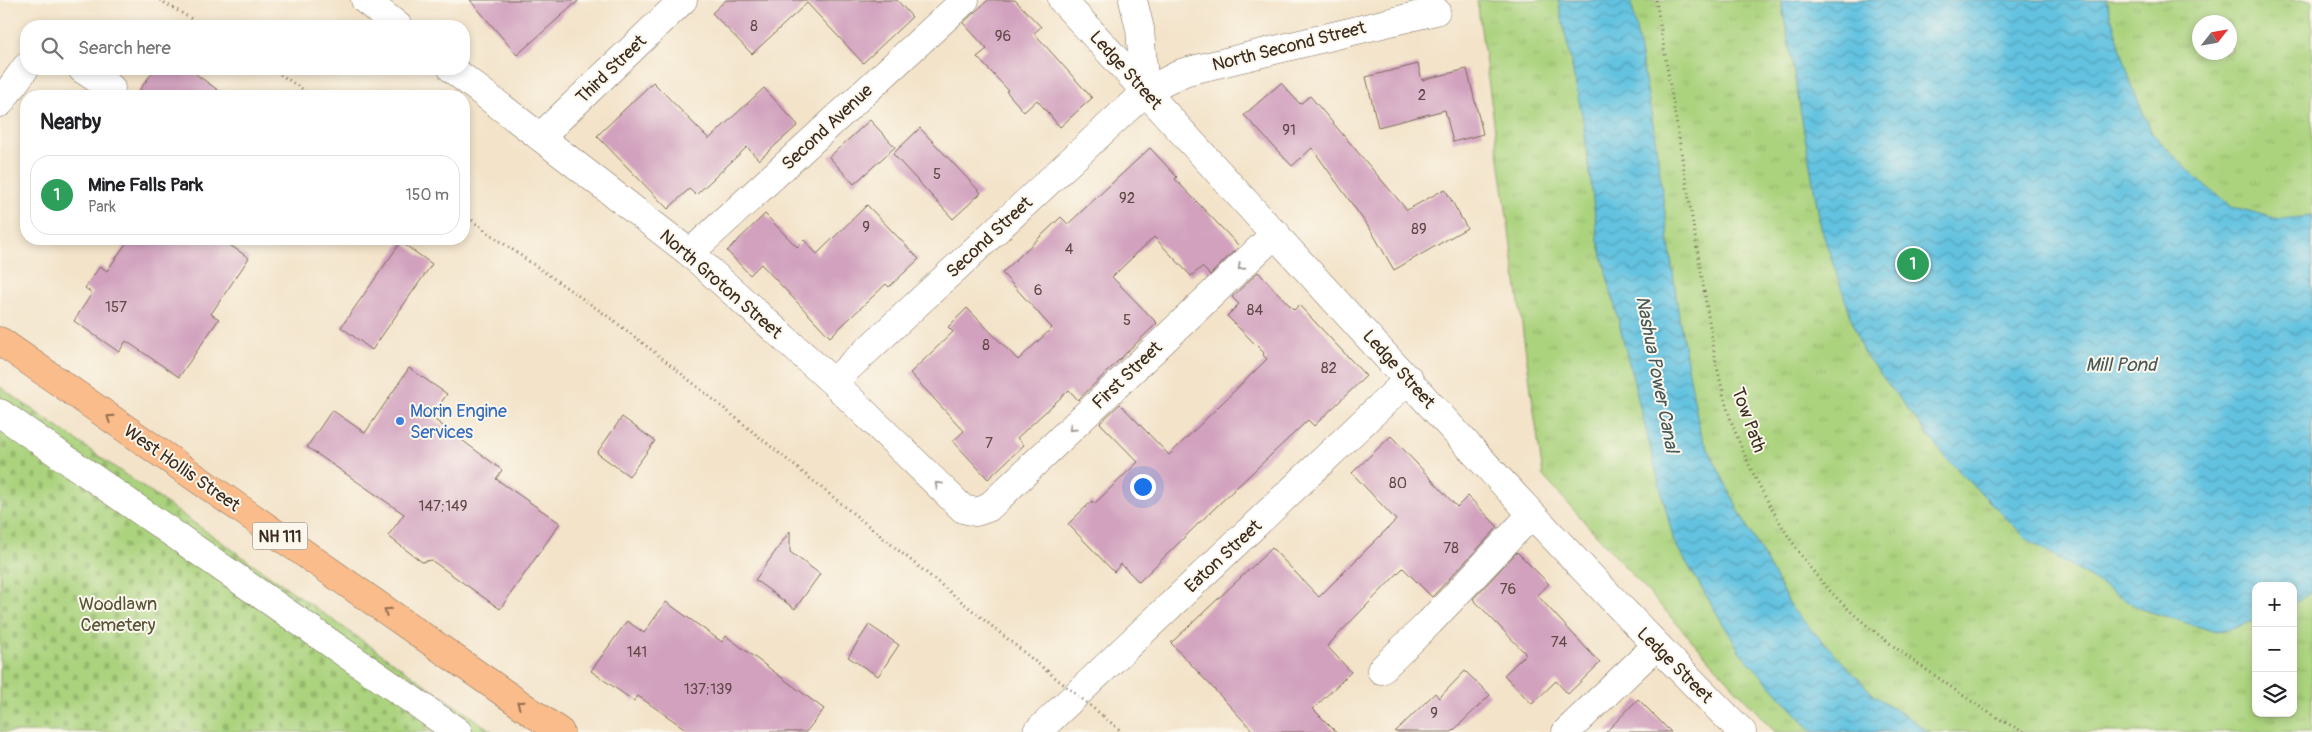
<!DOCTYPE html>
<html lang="en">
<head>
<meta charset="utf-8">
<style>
	:root { --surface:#fff; --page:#f2f2f2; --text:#202124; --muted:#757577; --line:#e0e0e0; --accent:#1f6fb2 }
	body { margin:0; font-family:Pangolin,sans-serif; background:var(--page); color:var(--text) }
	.controls { position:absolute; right:15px; bottom:15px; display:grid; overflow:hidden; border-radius:10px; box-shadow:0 2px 8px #0003 }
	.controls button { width:45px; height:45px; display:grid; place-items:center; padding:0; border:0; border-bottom:1px solid var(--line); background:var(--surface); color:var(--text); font:25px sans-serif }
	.compass { position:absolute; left:2192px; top:15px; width:45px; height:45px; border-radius:50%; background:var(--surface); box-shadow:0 2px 8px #0003; rotate:59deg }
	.you { position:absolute; left:1142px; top:486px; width:18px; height:18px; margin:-12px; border:4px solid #fff; border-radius:50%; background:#1a73e8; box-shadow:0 0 0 8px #1a73e833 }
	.badge { display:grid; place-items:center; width:32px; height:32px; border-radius:50%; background:var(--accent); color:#fff; font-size:16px; font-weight:700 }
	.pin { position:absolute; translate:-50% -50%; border:2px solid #fff; box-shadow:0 1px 5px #0006 }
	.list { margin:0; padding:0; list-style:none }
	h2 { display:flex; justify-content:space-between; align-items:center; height:65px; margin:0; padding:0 20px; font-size:21px }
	h2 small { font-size:16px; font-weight:400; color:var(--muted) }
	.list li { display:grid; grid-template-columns:32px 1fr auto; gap:15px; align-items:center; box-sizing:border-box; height:80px; margin:0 10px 10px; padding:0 10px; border:1px solid var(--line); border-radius:20px }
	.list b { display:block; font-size:19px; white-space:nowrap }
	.list p { margin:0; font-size:16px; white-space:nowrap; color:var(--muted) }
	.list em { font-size:16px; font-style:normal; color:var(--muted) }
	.icon { flex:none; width:28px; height:28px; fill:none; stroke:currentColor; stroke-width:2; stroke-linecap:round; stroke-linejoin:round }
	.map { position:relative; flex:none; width:2312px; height:732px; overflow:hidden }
	.search { position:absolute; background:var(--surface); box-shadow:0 2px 8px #0003; left:20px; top:20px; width:450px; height:55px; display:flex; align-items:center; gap:12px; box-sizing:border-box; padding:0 18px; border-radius:20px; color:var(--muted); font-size:19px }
	.panel { position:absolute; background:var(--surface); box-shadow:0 2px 8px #0003; left:20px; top:90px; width:450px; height:155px; border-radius:20px }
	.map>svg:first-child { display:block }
</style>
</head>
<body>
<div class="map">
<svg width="2312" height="732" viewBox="0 0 2312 732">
	<defs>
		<pattern id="cemetery-stones" width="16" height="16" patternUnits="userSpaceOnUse" patternTransform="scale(1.25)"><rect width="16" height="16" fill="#abd37e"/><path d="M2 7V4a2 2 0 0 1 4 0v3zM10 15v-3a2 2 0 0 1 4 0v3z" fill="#94b56c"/></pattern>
		<pattern id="park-tufts" width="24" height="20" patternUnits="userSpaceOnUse" patternTransform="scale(1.25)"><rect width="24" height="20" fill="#abd37e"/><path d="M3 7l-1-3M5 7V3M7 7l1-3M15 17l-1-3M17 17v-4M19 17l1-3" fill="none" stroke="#94b56c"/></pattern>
		<pattern id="water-waves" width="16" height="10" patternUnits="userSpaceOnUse" patternTransform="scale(1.25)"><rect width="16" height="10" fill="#62c2e0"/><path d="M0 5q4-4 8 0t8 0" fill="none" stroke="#529eb5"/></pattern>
	</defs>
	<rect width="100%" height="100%" fill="#fbf7ec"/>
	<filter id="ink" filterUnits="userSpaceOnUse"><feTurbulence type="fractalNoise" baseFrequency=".02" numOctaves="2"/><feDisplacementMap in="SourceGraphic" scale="10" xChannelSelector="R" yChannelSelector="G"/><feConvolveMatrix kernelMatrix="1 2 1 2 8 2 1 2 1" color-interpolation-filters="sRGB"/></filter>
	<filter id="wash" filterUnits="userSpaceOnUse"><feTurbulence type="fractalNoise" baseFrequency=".0096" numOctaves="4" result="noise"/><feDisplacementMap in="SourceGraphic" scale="20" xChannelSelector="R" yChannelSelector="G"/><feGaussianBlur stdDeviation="1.12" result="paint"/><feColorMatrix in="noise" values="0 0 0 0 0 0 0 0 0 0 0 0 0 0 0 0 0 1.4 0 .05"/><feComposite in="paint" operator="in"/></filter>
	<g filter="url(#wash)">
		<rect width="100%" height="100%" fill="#f3e3c9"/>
		<!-- cemetery -->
		<polygon fill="url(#cemetery-stones)" stroke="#737e4e" points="0,387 493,732 0,732"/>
		<!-- park -->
		<path fill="url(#park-tufts)" stroke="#737e4e" fill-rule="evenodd" d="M1477,0H2312V732H1775L1543,476ZM2200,22H2230V52H2200ZM2256,586H2293V713H2256Z"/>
		<!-- water -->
		<g fill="url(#water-waves)" stroke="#4e767f">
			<polygon points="1558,0 1631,0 1654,130 1679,317 1700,432 1742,517 1793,610 1874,695 1930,732 1813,732 1740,652 1674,542 1598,240 1583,120"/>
			<polygon points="1781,0 2106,0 2132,86 2152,133 2196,178 2231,206 2279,219 2312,216 2312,592 2293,604 2293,586 2256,586 2256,621 2216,632 2141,609 2027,539 1947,459 1863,352 1821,228"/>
		</g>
		<g id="blocks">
			<!-- building -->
			<g fill="#d1a1be">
				<polygon points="470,0 579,0 517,55"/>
				<polygon points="726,0 897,0 912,17 863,63 807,3 752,54 712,13"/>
				<polygon points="988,0 1015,0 1041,27 1034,33 1092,98 1060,127 1037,100 1024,112 1006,91 1008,90 977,57 987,49 963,23"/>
				<polygon points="1418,64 1422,80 1467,69 1483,134 1453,142 1445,110 1378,127 1366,77"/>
				<polygon points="155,69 189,69 226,96 135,96"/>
				<polygon points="653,82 709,139 764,88 798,125 759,160 747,147 696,195 689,189 668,209 597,136"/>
				<polygon points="1281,83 1300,104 1310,96 1407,210 1445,189 1467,228 1394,270 1372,232 1312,148 1292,166 1244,115"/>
				<polygon points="870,120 895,147 854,184 829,157"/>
				<polygon points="920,128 981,193 953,219 893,154"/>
				<polygon points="1150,148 1177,177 1175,179 1239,246 1210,275 1202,267 1191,276 1154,237 1112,277 1157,323 1078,400 1069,390 1017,438 1024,445 988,479 953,441 964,431 910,373 953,332 948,327 967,308 1018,360 1052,328 1002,273 1061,217 1068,224"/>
				<polygon points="867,205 919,259 889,287 886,284 830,337 761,264 750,275 727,251 765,214 797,247 804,240 817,254"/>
				<polygon points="129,239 221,239 249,258 211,314 219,319 179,377 126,341 119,352 74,321 92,293 85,288 100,266 107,271"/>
				<polygon points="401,242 432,264 372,350 341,327"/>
				<polygon points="1258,272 1294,310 1299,305 1366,376 1314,426 1308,420 1199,523 1139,582 1121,564 1114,572 1068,524 1092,501 1094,504 1138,462 1100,423 1120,404 1169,455 1267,359 1263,355 1264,353 1227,316 1239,304 1232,297"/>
				<polygon points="409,368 447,394 431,417 502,470 496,479 560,523 500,609 431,560 422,562 388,536 404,514 307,447 332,410 365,433"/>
				<polygon points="622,417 655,441 629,476 597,453"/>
				<polygon points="1391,436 1457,507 1468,496 1498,527 1432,597 1403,568 1327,646 1351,672 1313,709 1336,732 1254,732 1171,643 1272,548 1319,597 1396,520 1352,473"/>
				<polygon points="790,531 790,552 820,574 795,609 755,580"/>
				<polygon points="1517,552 1549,584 1537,595 1600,663 1568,694 1556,681 1532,704 1504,675 1526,654 1473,599"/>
				<polygon points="666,602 722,642 726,636 824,709 806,732 690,732 638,696 634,701 591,671 627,621 644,633"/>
				<polygon points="869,625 899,645 878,676 848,657"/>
				<polygon points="1465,671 1490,695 1452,732 1395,732 1435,693 1439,698"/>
				<polygon points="1638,699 1671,732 1606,732"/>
			</g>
		</g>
	</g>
	<g filter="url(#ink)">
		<use href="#blocks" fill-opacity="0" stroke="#7b6b5a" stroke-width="1"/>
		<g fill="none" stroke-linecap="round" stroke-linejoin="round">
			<!-- minor casing -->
			<g stroke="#7b6b5a" stroke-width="29">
				<g id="minor">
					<polyline points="365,0 398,26"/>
					<path d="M1062,0C1287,246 1507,496 1742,732"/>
					<polyline points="1133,0 1140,29 1145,92"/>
					<polyline points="82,69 111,88"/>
					<polyline points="452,69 690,253 833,382 963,509 976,512 988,508 1276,233"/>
					<polyline points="0,103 26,67"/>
					<polyline points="540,137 683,0"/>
					<polyline points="690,253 965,0"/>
					<polyline points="833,382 1145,92 1184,72 1436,11"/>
					<polyline points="0,413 458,732"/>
					<polyline points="1381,670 1430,622 1531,515"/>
					<polyline points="1037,732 1409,379"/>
					<polyline points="1566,732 1656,646"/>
				</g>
			</g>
			<!-- major casing -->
			<g stroke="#7b6b5a" stroke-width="29">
				<polyline id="major" points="0,341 560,732"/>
			</g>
			<!-- path -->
			<g stroke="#7b6b5a" stroke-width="3" stroke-dasharray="1 4" stroke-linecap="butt">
				<polyline points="160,0 203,26"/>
				<path d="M1656,0L1716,363C1720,379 1723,395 1728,411C1743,460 1776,521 1806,562C1840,609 1890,645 1937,677C1965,697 1993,717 2024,732"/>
				<polyline points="272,69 313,96"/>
				<polyline points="464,214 490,234 613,320 667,362 1047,671"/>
				<polyline points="1103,716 1122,732"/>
			</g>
			<!-- minor -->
			<use href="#minor" stroke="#fff" stroke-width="28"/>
			<!-- major -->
			<use href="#major" stroke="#fabc8b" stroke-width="28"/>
			<!-- path-bridge -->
			<polyline stroke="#7b6b5a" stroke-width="3" stroke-dasharray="1 4" stroke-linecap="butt" points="1047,671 1103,716"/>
		</g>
		<!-- one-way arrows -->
		<defs><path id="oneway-chevron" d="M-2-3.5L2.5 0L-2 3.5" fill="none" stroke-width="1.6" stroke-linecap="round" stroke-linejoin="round" transform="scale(1.25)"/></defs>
		<g stroke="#a79f9a">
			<use href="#oneway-chevron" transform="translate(1241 267) rotate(136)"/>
			<use href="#oneway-chevron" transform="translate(1072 428) rotate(136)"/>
			<use href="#oneway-chevron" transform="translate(938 485) rotate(-136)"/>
		</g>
		<g stroke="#916c4f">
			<use href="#oneway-chevron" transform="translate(110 418) rotate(-145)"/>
			<use href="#oneway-chevron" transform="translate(387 611) rotate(-145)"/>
			<use href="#oneway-chevron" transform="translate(520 704) rotate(-145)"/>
		</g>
	</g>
	<!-- markers -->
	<circle fill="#3f7fe0" stroke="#fbf7ec" stroke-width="2" cx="400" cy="421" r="5"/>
	<g text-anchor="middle" stroke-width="4" stroke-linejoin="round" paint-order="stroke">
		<!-- number labels -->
		<g font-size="15" fill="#604846">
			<text x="754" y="31">8</text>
			<text x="1003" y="41">96</text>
			<text x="1422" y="100">2</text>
			<text x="1289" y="135">91</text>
			<text x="937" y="179">5</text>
			<text x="1127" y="203">92</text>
			<text x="866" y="232">9</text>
			<text x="1419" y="234">89</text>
			<text x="1069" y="254">4</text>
			<text x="1038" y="295">6</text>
			<text x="116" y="312">157</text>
			<text x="1255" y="315">84</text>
			<text x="1127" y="325">5</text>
			<text x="986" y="350">8</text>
			<text x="1329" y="373">82</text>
			<text x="989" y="448">7</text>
			<text x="1398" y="488">80</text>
			<text x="443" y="511">147;149</text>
			<text x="1451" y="553">78</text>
			<text x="1508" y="594">76</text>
			<text x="1559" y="647">74</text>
			<text x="637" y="657">141</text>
			<text x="708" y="694">137;139</text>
			<text x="1434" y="718">9</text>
		</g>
		<!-- shield labels -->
		<rect fill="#fbf7ec" stroke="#75685c" stroke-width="1" x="252.5" y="522.5" width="55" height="27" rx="4"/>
		<g font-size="16" font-weight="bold" fill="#3b2a1e">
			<text x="280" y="542">NH 111</text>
		</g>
		<!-- street labels -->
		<g font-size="18" fill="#3b2a1e" stroke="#fbf7ec">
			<text transform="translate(1289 46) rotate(-14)" y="6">North Second Street</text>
			<text transform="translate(611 69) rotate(-44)" y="6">Third Street</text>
			<text transform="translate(1126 70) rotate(48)" y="6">Ledge Street</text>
			<text transform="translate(827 127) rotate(-43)" y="6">Second Avenue</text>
			<text transform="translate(989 237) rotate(-43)" y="6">Second Street</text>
			<text transform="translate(721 284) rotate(41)" y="6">North Groton Street</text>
			<text transform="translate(1399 369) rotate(48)" y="6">Ledge Street</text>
			<text transform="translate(1127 375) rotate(-44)" y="6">First Street</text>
			<text transform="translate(1749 420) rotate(70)" y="6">Tow Path</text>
			<text transform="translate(182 468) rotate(35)" y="6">West Hollis Street</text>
			<text transform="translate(1223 556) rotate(-43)" y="6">Eaton Street</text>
			<text transform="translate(1675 665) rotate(45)" y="6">Ledge Street</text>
		</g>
		<!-- shop labels -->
		<g font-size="18" fill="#366cbe" stroke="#fbf7ec" text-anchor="start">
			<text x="410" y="417">Morin Engine<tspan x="410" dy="21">Services</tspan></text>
		</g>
		<!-- park labels -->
		<g font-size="18" fill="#575436" stroke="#fbf7ec">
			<text x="118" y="610">Woodlawn<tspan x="118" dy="21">Cemetery</tspan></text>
		</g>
		<!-- water labels -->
		<g font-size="19" font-style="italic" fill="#475858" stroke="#fbf7ec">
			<text x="2121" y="371">Mill Pond</text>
			<text transform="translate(1658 374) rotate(79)" y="7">Nashua Power Canal</text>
		</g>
	</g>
</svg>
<div class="controls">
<button>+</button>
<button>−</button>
<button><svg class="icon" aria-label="layers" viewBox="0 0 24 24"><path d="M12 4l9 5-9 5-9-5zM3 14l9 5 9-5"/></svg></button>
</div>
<svg class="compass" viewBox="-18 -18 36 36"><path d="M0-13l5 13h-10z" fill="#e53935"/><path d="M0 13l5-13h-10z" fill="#757577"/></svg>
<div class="you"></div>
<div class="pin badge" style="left:1913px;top:264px;background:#2e9e5b">1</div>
<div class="search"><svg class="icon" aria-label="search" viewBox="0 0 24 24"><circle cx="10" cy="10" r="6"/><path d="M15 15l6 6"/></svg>Search here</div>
<section class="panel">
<h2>Nearby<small></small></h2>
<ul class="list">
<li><span class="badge" style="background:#2e9e5b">1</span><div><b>Mine Falls Park</b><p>Park</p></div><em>150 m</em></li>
</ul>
</section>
</div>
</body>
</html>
